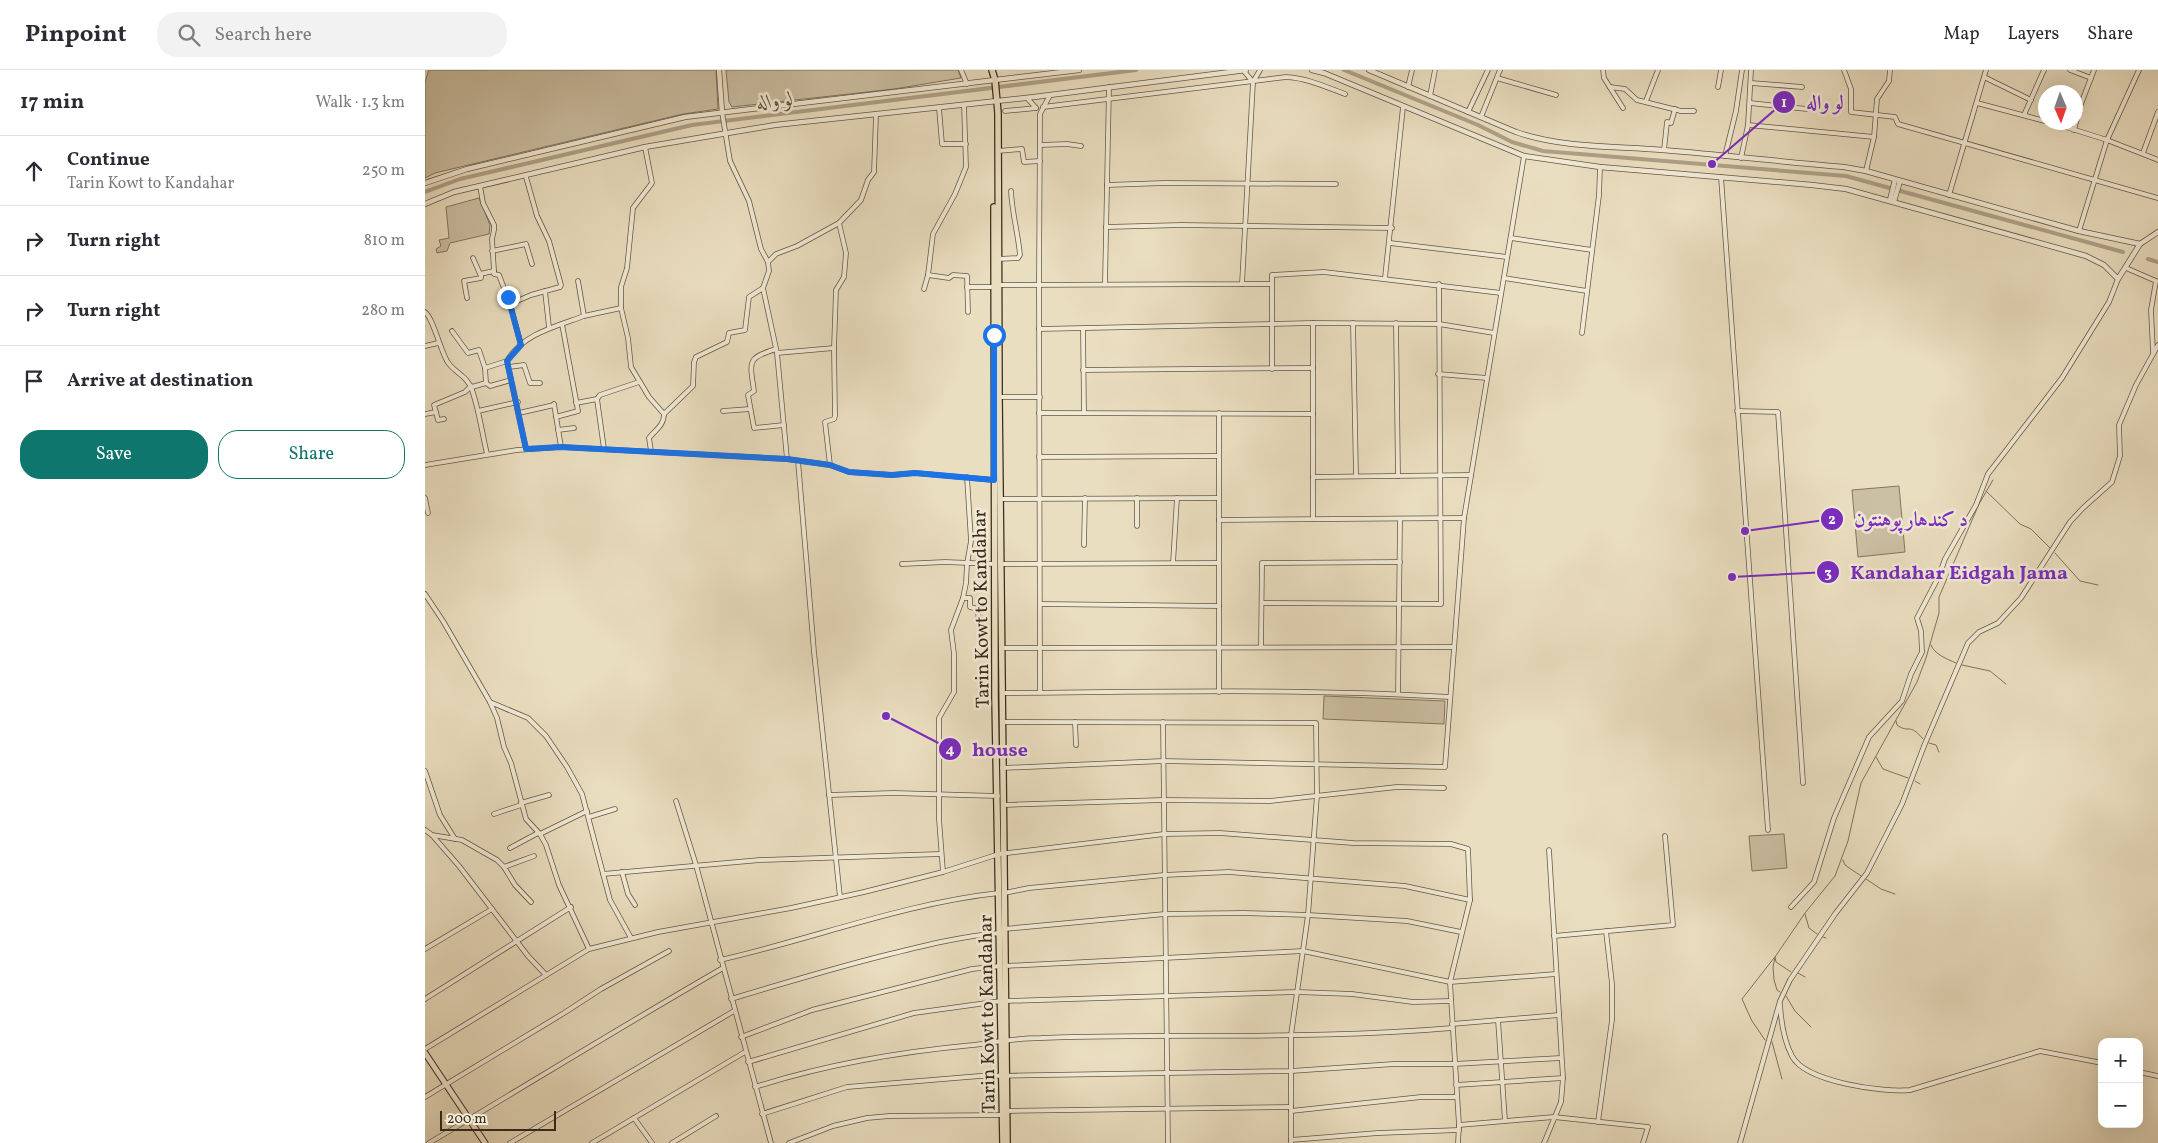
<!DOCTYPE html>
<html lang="en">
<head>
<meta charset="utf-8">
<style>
	:root { --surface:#fff; --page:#f2f2f3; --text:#2b2b33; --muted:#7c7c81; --line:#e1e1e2; --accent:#0f766e }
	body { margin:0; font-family:Vollkorn,Amiri,serif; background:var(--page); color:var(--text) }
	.controls { position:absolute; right:15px; bottom:15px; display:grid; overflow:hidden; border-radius:10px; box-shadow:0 5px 20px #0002 }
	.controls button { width:45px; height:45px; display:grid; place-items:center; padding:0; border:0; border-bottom:1px solid var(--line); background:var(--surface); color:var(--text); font:25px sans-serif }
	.compass { position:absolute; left:1613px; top:15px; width:45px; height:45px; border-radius:50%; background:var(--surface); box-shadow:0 5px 20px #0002; rotate:178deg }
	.scale { position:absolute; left:15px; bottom:12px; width:116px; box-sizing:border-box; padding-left:5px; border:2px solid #3a2b1a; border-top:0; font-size:14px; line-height:18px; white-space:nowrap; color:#3a2b1a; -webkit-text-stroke:4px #f1ead6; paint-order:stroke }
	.stop { position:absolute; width:15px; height:15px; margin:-11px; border:4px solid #1a73e8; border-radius:50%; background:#fff }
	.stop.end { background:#1a73e8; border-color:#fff; box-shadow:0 1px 5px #0008 }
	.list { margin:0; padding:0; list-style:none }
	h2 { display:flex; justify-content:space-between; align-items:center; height:65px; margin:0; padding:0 20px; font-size:21px }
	h2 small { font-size:16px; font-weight:400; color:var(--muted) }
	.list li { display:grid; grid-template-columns:32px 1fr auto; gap:15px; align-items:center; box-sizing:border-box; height:70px; padding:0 20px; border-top:1px solid var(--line) }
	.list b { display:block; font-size:19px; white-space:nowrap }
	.list p { margin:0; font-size:16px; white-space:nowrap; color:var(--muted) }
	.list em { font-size:16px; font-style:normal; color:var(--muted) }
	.actions { display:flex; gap:10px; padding:15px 20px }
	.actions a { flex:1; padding:11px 0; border:1px solid var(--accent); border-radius:20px; text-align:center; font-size:18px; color:var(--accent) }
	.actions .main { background:var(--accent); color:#fff }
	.icon { flex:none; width:28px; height:28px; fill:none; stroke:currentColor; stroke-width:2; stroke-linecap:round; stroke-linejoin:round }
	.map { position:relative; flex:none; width:1733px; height:1073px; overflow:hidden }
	header { display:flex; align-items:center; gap:30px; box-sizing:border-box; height:70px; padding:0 25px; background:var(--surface); border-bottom:1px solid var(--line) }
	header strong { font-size:24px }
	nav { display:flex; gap:28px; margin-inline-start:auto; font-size:18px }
	.search { width:350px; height:45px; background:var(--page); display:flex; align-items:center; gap:12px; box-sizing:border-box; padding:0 18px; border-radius:20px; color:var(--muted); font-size:19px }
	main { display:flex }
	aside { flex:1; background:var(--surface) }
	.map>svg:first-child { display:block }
</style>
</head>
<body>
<header>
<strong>Pinpoint</strong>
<div class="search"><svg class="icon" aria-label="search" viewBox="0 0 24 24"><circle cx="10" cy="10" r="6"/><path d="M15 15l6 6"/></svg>Search here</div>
<nav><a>Map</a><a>Layers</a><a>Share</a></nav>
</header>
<main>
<aside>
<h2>17 min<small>Walk · 1.3 km</small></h2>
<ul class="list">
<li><svg class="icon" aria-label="ahead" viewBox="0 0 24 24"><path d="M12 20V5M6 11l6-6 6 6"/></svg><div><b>Continue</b><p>Tarin Kowt to Kandahar</p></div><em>250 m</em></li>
<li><svg class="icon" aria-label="right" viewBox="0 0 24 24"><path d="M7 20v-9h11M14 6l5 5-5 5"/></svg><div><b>Turn right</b></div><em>810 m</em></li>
<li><svg class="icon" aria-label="right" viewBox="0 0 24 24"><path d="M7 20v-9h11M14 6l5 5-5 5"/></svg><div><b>Turn right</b></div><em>280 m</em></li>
<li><svg class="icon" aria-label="arrive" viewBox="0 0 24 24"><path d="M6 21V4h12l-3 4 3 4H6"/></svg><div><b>Arrive at destination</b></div></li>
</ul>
<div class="actions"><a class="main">Save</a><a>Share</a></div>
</aside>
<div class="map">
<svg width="1733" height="1073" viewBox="0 0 1733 1073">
	<rect width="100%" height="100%" fill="#eadec0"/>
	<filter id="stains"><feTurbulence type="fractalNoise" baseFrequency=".004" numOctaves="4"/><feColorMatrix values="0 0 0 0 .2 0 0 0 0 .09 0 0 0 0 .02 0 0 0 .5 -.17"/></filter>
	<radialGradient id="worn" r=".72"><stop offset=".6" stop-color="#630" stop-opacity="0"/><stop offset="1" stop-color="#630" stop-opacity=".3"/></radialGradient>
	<!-- green -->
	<g fill="#ccc0a4" stroke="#83765f">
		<polygon points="4,0 291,0 293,39 258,44 10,103 0,108 0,12"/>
		<polygon points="301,0 533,0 536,8 469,19 307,37 304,32"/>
		<polygon points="54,128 65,155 64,164 25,173 22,181 12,183 11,179 16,176 14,170 24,168 21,137"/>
		<polygon points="1474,416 1480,482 1433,487 1427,420"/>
		<polygon points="899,626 1020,631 1019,654 898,649"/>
		<polygon points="1359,764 1362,798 1327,801 1324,766"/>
	</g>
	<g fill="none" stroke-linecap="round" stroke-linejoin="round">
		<!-- stream -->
		<g stroke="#80725c" stroke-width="1">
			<polyline points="1561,421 1595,454 1606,459 1625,478"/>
			<polyline points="1630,483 1655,511 1673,515"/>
			<path d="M1506,575C1509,584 1522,589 1531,593"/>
			<polyline points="1537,595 1565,601 1581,614"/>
			<path d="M1471,651L1472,655C1484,664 1484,652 1498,669"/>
			<polyline points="1504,673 1511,675 1514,682"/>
			<polyline points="1451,687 1458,699 1483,708"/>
			<polyline points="1490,711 1495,714"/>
			<polyline points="1418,790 1420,795 1436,806"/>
			<polyline points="1441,809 1456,819 1470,824"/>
			<polyline points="1380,844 1384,858 1392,864"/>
			<polyline points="1398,867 1401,868"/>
			<polyline points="1350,887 1351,892 1366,902"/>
			<polyline points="1373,903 1380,907"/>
			<polyline points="1355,922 1352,920 1349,910 1348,897 1350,887 1380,843 1410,806 1423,771 1436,713 1492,612 1501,588 1514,543 1514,527 1554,434 1568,410"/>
			<polyline points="1361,926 1370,941 1386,957"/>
			<polyline points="1340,970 1327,951 1317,929 1349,888"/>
			<polyline points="1347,972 1357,1009"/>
		</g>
		<!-- canal -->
		<g stroke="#aea188" stroke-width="4">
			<polyline points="919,0 1053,55 1087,72 1118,81 1421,106 1698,182"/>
			<polyline points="0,122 35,109 267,55 711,0"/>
			<polyline points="1723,189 1733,192"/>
		</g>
		<!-- minor casing -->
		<g stroke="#665844" stroke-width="5.5">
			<g id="minor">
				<polyline points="536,0 542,14"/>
				<polyline points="818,0 828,12"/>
				<polyline points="1178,0 1179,8 1198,38"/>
				<polyline points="1419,0 1426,19 1426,42 1470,47 1473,54 1733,128"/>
				<polyline points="1645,0 1666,8"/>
				<polyline points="1559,7 1606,30"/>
				<polyline points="1072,8 1131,25"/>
				<polyline points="1326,13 1377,17"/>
				<polyline points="983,17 987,0"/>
				<polyline points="1185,17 1200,19 1212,30 1256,41 1269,41"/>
				<polyline points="1293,17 1296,0"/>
				<polyline points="1005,26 1010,0"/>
				<polyline points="602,28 611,38"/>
				<polyline points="1221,31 1233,0"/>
				<polyline points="1325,33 1382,39"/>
				<polyline points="1552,33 1620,51"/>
				<path d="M618,37L861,7C882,8 901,17 920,24"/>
				<polyline points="514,38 517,74 541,74"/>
				<polyline points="580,41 611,38"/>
				<polyline points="297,42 305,91 324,131 336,179 343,192 344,201 338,218 352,283 362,389"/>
				<polyline points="1043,42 1063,0"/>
				<polyline points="1599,45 1619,0"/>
				<polyline points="1056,47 1075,0"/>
				<polyline points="1625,52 1682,70 1733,90"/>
				<polyline points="1323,55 1449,67"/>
				<polyline points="1649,60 1656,34 1669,0"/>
				<polyline points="615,75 642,74 656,76"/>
				<path d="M220,77L227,113L208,138L202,198L196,217V238L203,268L206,297L224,327L239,344C239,356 230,360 224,368L226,381"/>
				<polyline points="1239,80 1242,52 1246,53 1250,39"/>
				<polyline points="573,81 597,79 599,92 615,91"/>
				<polyline points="1718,83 1733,42"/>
				<polyline points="1300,86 1311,41 1317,0"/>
				<polyline points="1316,88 1323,55 1326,0"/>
				<polyline points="1441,101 1449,67 1452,29 1464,11 1465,0"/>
				<polyline points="1296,107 1343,760"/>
				<polyline points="682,115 739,113 911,114"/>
				<polyline points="55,116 58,133 69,155 69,160 67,169 69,201 69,204 74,205 85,234 96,275"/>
				<polyline points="1524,125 1561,0"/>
				<polyline points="681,157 756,155 967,158"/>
				<polyline points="1654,161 1682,70 1714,0"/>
				<polyline points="1086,168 1167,180"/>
				<polyline points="965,173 1082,187"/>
				<polyline points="67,181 101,174 107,194"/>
				<polyline points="48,188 55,204 69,201"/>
				<path d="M573,189L593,188L595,185C593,163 587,143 586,121"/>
				<polyline points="343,192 351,184 372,176 414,153 436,130 443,110 449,102 451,45"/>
				<polyline points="1701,198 1731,211"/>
				<polyline points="503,205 524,208 528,205 542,206 543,242"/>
				<polyline points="960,208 978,37"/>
				<polyline points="1079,208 1162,221"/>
				<polyline points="680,213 684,17"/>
				<polyline points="817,214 846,214"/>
				<polyline points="573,215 817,214 828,12 835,0"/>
				<polyline points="542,217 569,217"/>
				<polyline points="499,219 503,205 508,164 530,124 541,97 539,35"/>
				<polyline points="120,221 124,257"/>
				<polyline points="42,228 39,211 56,208 56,204"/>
				<polyline points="85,234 106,225 135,217 136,215 124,171 112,146 101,107"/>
				<path d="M0,242C8,248 15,279 22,291C28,302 43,306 47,320C54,340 57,363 62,384"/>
				<polyline points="159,246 196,238"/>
				<polyline points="888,253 888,449"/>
				<polyline points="928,253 931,406"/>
				<polyline points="971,253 973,406"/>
				<polyline points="614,259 888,253 1014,254 1069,263"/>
				<polyline points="658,259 659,343"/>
				<polyline points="27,261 43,283 54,280 60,298"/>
				<polyline points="1157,263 1174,125 1175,97"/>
				<polyline points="0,276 13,273"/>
				<path d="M351,279C321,288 325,292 329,321L323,325L329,358L359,355"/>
				<polyline points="1728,282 1726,240 1731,211"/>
				<polyline points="352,283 409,278"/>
				<polyline points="82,291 60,298 61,313 65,316 86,310"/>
				<polyline points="84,297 99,295 105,313 115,313"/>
				<polyline points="847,299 847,205 899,202 1076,223"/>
				<polyline points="658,300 888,298"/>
				<polyline points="1013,304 1062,308"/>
				<polyline points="47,317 61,313"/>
				<polyline points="572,327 615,327"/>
				<polyline points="172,329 179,379"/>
				<polyline points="151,333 172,329 175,325 214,312"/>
				<polyline points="129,334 136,377"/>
				<polyline points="53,341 93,332"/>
				<polyline points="298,341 325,339"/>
				<polyline points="1312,341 1353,342 1378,713"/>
				<polyline points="94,343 129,335"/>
				<polyline points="614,343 888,344"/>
				<polyline points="794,343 794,622"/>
				<polyline points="0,344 11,342"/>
				<polyline points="239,344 268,316 269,292 271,287 302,272 304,263 320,260 324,227 338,218"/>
				<polyline points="131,347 153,341 137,254"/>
				<polyline points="19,349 13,350 9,335 40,322 46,316"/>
				<polyline points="133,360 149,358"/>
				<path d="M101,379L82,291C97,264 132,256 159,246L153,211"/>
				<polyline points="614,387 793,386"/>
				<polyline points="373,391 389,582 415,827"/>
				<polyline points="0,395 92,380 136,377 362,389 405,395 424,402 467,405 490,403 569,410"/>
				<polyline points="405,395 400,352 409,349 410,346 409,278 411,220 419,207 421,183 414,153"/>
				<polyline points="888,407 1046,405"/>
				<polyline points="0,428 3,443"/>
				<polyline points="712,428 712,456"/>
				<polyline points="575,429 793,428"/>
				<polyline points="794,450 1039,448"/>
				<polyline points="659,475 660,428"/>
				<polyline points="748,493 752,428"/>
				<polyline points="477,494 520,492 570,494"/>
				<polyline points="576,494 793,493"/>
				<polyline points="0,524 18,551 65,632 103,648 121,666 142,697 157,724 185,830 206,868"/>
				<polyline points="538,528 545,528 545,537 553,539 554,556"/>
				<polyline points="837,533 1016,534 1014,214"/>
				<polyline points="615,534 794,536"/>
				<polyline points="836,576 837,493 975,492"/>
				<polyline points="577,578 1028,577"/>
				<polyline points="615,622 614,214 615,44 625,25"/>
				<path d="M577,623C726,622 876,618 1025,627"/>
				<polyline points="973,624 975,449"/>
				<polyline points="65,632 72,648 79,677 86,693 101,749 115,764 121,775 134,815 164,879"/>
				<polyline points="577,652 891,653 892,725 883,845 866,965 866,1073"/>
				<polyline points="650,652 651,675"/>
				<polyline points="738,652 743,1073"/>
				<polyline points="577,698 738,691 1020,697 1039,448 1099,86"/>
				<polyline points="0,701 15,745 30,769"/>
				<polyline points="404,725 469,723 573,726"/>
				<polyline points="251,731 271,795 346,1073"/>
				<polyline points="96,733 124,725"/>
				<polyline points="578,735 738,730 845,731 972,717 1019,718"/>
				<polyline points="69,744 96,735"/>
				<polyline points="164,747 190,739"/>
				<polyline points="0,760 7,765 37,770 72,790 79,797 90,815 106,832"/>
				<polyline points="115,764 162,741"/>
				<polyline points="7,765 34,796 103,886 121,905"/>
				<polyline points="85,778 113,763"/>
				<polyline points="79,797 109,786"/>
				<polyline points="197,802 203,824 210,835"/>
				<polyline points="518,802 514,749 514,648 529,622 529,584 526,560 538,528 541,513 542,494 546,471 542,407"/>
				<polyline points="178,804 335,790 515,784"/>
				<polyline points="579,823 604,818 739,805 804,802 980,816 1045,830"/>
				<polyline points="1366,837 1389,812 1409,748 1444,667 1477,631 1486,604 1497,582 1496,561 1492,548 1514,506 1520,489 1551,435 1563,404 1637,308 1684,232 1693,209"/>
				<polyline points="579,859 740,844 819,843 883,845 982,851 1036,862"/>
				<polyline points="1129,866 1248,855 1240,766"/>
				<polyline points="0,879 67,839"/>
				<path d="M295,890C388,869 480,833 574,823"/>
				<polyline points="580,896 878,881 1025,912 1131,904"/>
				<polyline points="0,929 146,837"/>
				<path d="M306,929C359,913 412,897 465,884C501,875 538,866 575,863"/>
				<polyline points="580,931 872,922 927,924 988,932 1026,931"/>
				<path d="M1355,934C1356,951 1359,971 1367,986C1380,1012 1459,1023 1485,1020L1615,981L1677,993"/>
				<polyline points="1073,950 1080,1051"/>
				<polyline points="1027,954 1134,945"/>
				<polyline points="316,967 387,940 547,899 575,896"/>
				<polyline points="0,979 164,879 233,862 366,838 439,822 518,802 574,784 739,764 795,763 928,773 1026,774 1043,779 1045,830 1025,912 1034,1055 1033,1073"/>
				<polyline points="323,992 489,943 576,931"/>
				<polyline points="1714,1002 1733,1006"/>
				<polyline points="1031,1015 1138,1008"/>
				<path d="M330,1017C402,994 473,982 548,975C571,972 593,968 616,968C753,963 890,970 1027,958"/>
				<polyline points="0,1027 139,943 176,919 244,881"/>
				<polyline points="582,1041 866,1037"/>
				<polyline points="866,1041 996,1027 1031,1027"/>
				<polyline points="337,1044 422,1017 555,1006 866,1001 969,994 1029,994 1136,988"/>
				<polyline points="209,1048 227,1073"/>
				<polyline points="1173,1052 1187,950 1187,914 1181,861"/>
				<polyline points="1034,1055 1129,1047 1223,1057 1218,1073"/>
				<polyline points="866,1070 953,1063 1034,1060"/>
				<path d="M4,1073C102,1015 199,955 298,898"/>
				<polyline points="85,1073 309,941"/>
				<polyline points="167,1073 320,982"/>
				<polyline points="247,1073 291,1046"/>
				<polyline points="364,1073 408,1056 442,1048 464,1046 577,1045"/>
				<polyline points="1119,1073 1136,1032 1138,1008 1124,780"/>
				<polyline points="1315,1073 1355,931 1365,910 1410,844 1442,803 1477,734 1499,676 1543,573 1554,562 1573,553 1596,528 1645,452 1658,438 1687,412 1695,386 1694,355 1711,315 1733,275"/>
			</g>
		</g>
		<!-- tertiary casing -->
		<g stroke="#665844" stroke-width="6">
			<g id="tertiary">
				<polyline points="294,0 297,42"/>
				<polyline points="887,0 899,3 1099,86 1175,97 1387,115 1421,119 1661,186 1679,195 1693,209 1715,174 1733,162"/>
				<path d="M944,0L1091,62C1138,78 1189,76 1238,80C1298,85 1359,92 1419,97L1441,101L1654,161L1715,174"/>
				<polyline points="0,113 42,99 260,47 654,0"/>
				<polyline points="1465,130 1470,110"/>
				<polyline points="1469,131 1475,111"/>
				<polyline points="0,134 29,122 220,77 350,55 609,27 821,0"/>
			</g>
		</g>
		<!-- secondary casing -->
		<g stroke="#3a2b1a" stroke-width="7">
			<polyline id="secondary" points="0,983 60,1073"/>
		</g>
		<!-- primary casing -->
		<g stroke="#3a2b1a" stroke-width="8">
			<g id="primary">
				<polyline points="567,0 570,10 573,43 574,327 582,1073"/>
				<polyline points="569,137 570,627 578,1073"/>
			</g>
		</g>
		<!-- minor -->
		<use href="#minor" stroke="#f1ead6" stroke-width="4"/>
		<!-- tertiary -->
		<use href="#tertiary" stroke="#f1ead6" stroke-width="4.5"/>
		<!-- secondary -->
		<use href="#secondary" stroke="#f1ead6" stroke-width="5"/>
		<!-- primary -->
		<use href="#primary" stroke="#eadec0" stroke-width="5.5"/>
	</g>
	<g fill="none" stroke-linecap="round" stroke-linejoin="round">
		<!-- route -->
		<polyline stroke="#1a73e8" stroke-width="6" points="83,227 96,275 82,291 101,379 136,377 362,389 405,395 424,402 467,405 490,403 569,410 569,265"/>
	</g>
	<g text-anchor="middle" stroke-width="5" stroke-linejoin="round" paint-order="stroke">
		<!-- street labels -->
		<g font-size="19" fill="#3a2b1a" stroke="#f1ead6">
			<text transform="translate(555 539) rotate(-91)" y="7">Tarin Kowt to Kandahar</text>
			<text transform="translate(561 944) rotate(-91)" y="7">Tarin Kowt to Kandahar</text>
		</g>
		<!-- water labels -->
		<g font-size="20" font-style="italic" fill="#5d4e3b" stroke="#f1ead6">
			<text transform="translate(350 30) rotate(-7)" y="7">لو واله</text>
		</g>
	</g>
	<!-- callouts -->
	<path fill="none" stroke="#7b2cbf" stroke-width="2" d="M1287 94L1359 32M1320 461L1407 449M1307 507L1403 502M461 646L525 679"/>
	<g fill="#7b2cbf" stroke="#f1ead6" stroke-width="2">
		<circle cx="1287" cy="94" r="5"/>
		<circle cx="1320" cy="461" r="5"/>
		<circle cx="1307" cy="507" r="5"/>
		<circle cx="461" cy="646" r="5"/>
		<circle cx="1359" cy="32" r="12"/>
		<circle cx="1407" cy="449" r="12"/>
		<circle cx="1403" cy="502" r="12"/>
		<circle cx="525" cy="679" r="12"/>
	</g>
	<g font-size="15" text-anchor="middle" font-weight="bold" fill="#fff">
		<text x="1359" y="37">1</text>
		<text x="1407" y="454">2</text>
		<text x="1403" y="507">3</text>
		<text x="525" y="684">4</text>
	</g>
	<g font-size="20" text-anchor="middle" font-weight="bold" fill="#7b2cbf" stroke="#f1ead6" stroke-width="5" stroke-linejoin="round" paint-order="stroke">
		<text x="1400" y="39">لو واله</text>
		<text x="1486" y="456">د کندهار پوهنتون</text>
		<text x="1534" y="509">Kandahar Eidgah Jama</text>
		<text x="575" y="686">house</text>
	</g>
	<rect width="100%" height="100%" filter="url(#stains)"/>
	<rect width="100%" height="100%" fill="url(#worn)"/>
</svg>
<div class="controls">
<button>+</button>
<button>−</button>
</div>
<svg class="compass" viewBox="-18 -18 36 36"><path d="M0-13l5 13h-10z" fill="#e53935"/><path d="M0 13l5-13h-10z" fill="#7c7c81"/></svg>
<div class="scale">200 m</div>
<div class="stop" style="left:569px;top:265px"></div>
<div class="stop end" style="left:83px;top:227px"></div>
</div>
</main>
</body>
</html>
